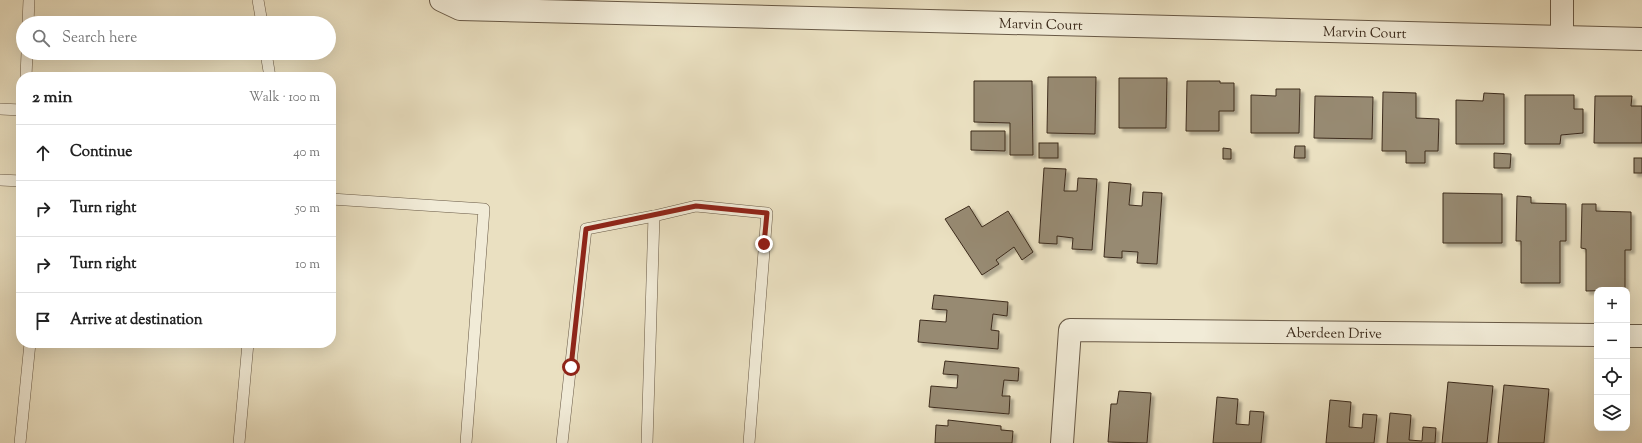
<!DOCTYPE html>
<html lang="en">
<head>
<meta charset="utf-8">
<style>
	:root { --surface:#fff; --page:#f6f6f6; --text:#222; --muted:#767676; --line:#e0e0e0 }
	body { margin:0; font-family:"Sorts Mill Goudy",serif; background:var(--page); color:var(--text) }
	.controls { position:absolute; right:12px; bottom:12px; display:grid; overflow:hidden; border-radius:8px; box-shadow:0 4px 16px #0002 }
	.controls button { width:36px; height:36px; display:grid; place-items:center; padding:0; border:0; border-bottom:1px solid var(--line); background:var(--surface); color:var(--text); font:20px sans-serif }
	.stop { position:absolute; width:12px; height:12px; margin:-9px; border:3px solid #8f2418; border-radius:50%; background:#fff }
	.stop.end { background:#8f2418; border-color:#fff; box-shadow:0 1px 4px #0008 }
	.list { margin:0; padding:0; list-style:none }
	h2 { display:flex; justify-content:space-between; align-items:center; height:52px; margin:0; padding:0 16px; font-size:17px }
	h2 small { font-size:13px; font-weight:400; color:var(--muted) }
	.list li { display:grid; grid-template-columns:26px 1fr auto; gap:12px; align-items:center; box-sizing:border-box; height:56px; padding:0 16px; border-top:1px solid var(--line) }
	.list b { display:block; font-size:15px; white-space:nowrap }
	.list em { font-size:13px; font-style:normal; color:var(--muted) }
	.icon { flex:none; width:22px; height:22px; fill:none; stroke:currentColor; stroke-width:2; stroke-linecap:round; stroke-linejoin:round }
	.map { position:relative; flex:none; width:1642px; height:443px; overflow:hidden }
	.search { position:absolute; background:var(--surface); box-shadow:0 4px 16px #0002; left:16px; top:16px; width:320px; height:44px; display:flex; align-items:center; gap:10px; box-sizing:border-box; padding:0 14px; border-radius:22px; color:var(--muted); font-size:15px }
	.panel { position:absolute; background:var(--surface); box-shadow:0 4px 16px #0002; left:16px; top:72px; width:320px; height:276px; border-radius:16px }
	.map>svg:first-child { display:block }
</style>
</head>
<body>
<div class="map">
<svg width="1642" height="443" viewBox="0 0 1642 443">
	<defs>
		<filter id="shadow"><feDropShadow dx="3.5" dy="3.5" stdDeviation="1" flood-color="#0004"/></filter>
	</defs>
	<rect width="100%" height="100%" fill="#eae0c1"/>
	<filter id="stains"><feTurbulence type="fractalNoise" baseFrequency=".005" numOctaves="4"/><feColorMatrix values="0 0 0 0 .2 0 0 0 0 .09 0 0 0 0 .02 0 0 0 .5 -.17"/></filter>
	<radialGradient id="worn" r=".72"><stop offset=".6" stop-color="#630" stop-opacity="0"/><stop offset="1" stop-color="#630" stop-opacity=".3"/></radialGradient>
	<!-- building -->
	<g fill="#978a72" stroke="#3d2c1d" filter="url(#shadow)">
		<polygon points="1048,77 1096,77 1095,134 1047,133"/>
		<polygon points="1119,78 1167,78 1166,128 1119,128"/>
		<polygon points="974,81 1032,81 1033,155 1010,155 1010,123 974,122"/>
		<polygon points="1187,81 1220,81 1220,83 1234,83 1234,111 1219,111 1219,131 1186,131"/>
		<polygon points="1276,89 1300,89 1299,133 1251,133 1251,95 1276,96"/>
		<polygon points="1383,92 1416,93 1416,118 1439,119 1438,151 1425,151 1425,163 1406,163 1406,151 1382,151"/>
		<polygon points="1484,93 1504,94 1504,144 1456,144 1456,100 1483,101"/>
		<polygon points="1525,95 1574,95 1574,109 1583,109 1583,133 1561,135 1560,144 1525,144"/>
		<polygon points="1315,96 1373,97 1372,139 1314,138"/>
		<polygon points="1595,96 1632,96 1631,106 1642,106 1642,143 1594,143"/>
		<polygon points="971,131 1005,131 1005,151 971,150"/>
		<rect x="1039" y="143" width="19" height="15"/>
		<polygon points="1295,146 1305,146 1305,158 1294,158"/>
		<polygon points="1223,148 1231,149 1231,159 1223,159"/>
		<polygon points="1494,153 1511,154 1510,168 1494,168"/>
		<rect x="1634" y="158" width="8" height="15"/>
		<polygon points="1044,168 1066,169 1064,191 1077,191 1078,178 1097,179 1092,250 1072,249 1073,238 1057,236 1057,244 1039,243"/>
		<polygon points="1109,182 1131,184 1129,205 1142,206 1143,192 1162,193 1157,264 1137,263 1138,252 1122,251 1122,258 1104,257"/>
		<polygon points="1443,193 1502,194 1502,243 1443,243"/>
		<polygon points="1517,196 1531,197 1531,203 1566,204 1566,241 1560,241 1560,283 1521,283 1521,241 1516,241"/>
		<polygon points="1582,204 1596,204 1596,211 1631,212 1631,250 1625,250 1625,290 1586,291 1586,249 1581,248"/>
		<polygon points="969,206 982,227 1008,211 1033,252 1022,260 1014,247 996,260 999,264 982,275 945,219"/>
		<polygon points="934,295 1008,302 1007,316 993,314 991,330 999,331 998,349 918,342 920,320 946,322 947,310 932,309"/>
		<polygon points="945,361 1019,368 1018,381 1004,380 1002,396 1010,396 1009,414 929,407 931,386 957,388 958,375 943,374"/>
		<polygon points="1448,382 1493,386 1487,443 1442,443"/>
		<polygon points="1504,385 1549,389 1544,443 1498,443"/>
		<polygon points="1119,391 1151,393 1147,443 1108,442 1111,404 1117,404"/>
		<polygon points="1217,397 1238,399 1236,424 1249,425 1250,411 1264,412 1261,443 1213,443"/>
		<polygon points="1330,400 1351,402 1349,427 1362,428 1363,414 1377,415 1374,443 1326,443"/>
		<polygon points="1390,413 1411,415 1409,440 1422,441 1423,427 1436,428 1435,443 1387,443"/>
		<polygon points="948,420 1001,426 1001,430 1013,431 1012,443 935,443 936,425 948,426"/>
	</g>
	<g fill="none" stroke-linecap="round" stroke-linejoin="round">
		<!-- service casing -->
		<g stroke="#685946" stroke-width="12">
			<g id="service">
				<polyline points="258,0 262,23"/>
				<polyline points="28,23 29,0"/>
				<polyline points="266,53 270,77"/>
				<polyline points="26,77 27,53"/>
				<polyline points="0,109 21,110"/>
				<polyline points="0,180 21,181"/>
				<polyline points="331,199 484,209 466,443"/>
				<polyline points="20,443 30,343"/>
				<polyline points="239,443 248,343"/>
				<polyline points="562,443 586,229 654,216 696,206 767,213 749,443"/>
				<polyline points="647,443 654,216"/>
			</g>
		</g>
		<!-- minor casing -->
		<g stroke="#685946" stroke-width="24">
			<g id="minor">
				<path id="s1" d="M441,0L460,9L1642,39"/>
				<polyline points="1562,37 1562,0"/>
				<polyline points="1627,336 1642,336"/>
				<path id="s2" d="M1062,443L1070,330L1597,335"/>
			</g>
		</g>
		<!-- service -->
		<use href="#service" stroke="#f1ebd7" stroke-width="11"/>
		<!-- minor -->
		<use href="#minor" stroke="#f1ebd7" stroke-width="22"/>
	</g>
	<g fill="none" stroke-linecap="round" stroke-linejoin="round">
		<!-- route -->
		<polyline stroke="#8f2418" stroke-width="5" points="571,367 586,229 696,206 767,213 764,244"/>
	</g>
	<g text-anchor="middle" stroke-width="4" stroke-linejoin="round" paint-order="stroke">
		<!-- street labels -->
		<g font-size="14" fill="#3d2c1d" stroke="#f1ebd7">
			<text dy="5" stroke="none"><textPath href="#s1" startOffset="602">Marvin Court</textPath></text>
			<text dy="5" stroke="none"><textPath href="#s1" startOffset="926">Marvin Court</textPath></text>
			<text dy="5" stroke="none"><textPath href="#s2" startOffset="377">Aberdeen Drive</textPath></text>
		</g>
	</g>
	<rect width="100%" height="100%" filter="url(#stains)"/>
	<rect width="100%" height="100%" fill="url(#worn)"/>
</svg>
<div class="controls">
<button>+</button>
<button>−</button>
<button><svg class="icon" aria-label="locate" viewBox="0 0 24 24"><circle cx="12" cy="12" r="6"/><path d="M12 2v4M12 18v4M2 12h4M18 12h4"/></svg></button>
<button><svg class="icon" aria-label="layers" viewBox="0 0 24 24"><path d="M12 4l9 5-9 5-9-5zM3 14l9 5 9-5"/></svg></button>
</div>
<div class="stop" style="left:571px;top:367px"></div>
<div class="stop end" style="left:764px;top:244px"></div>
<div class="search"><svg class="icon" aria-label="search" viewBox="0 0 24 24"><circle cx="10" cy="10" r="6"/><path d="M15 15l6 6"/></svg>Search here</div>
<section class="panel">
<h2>2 min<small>Walk · 100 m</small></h2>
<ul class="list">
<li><svg class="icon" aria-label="ahead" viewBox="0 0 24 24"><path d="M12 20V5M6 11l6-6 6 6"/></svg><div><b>Continue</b></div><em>40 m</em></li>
<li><svg class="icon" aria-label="right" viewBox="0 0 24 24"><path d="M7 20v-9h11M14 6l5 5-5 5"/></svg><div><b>Turn right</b></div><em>50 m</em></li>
<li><svg class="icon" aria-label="right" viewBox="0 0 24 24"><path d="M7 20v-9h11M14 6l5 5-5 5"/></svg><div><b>Turn right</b></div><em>10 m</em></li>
<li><svg class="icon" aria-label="arrive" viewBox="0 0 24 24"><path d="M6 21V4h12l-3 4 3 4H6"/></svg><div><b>Arrive at destination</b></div></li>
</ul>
</section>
</div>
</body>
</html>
